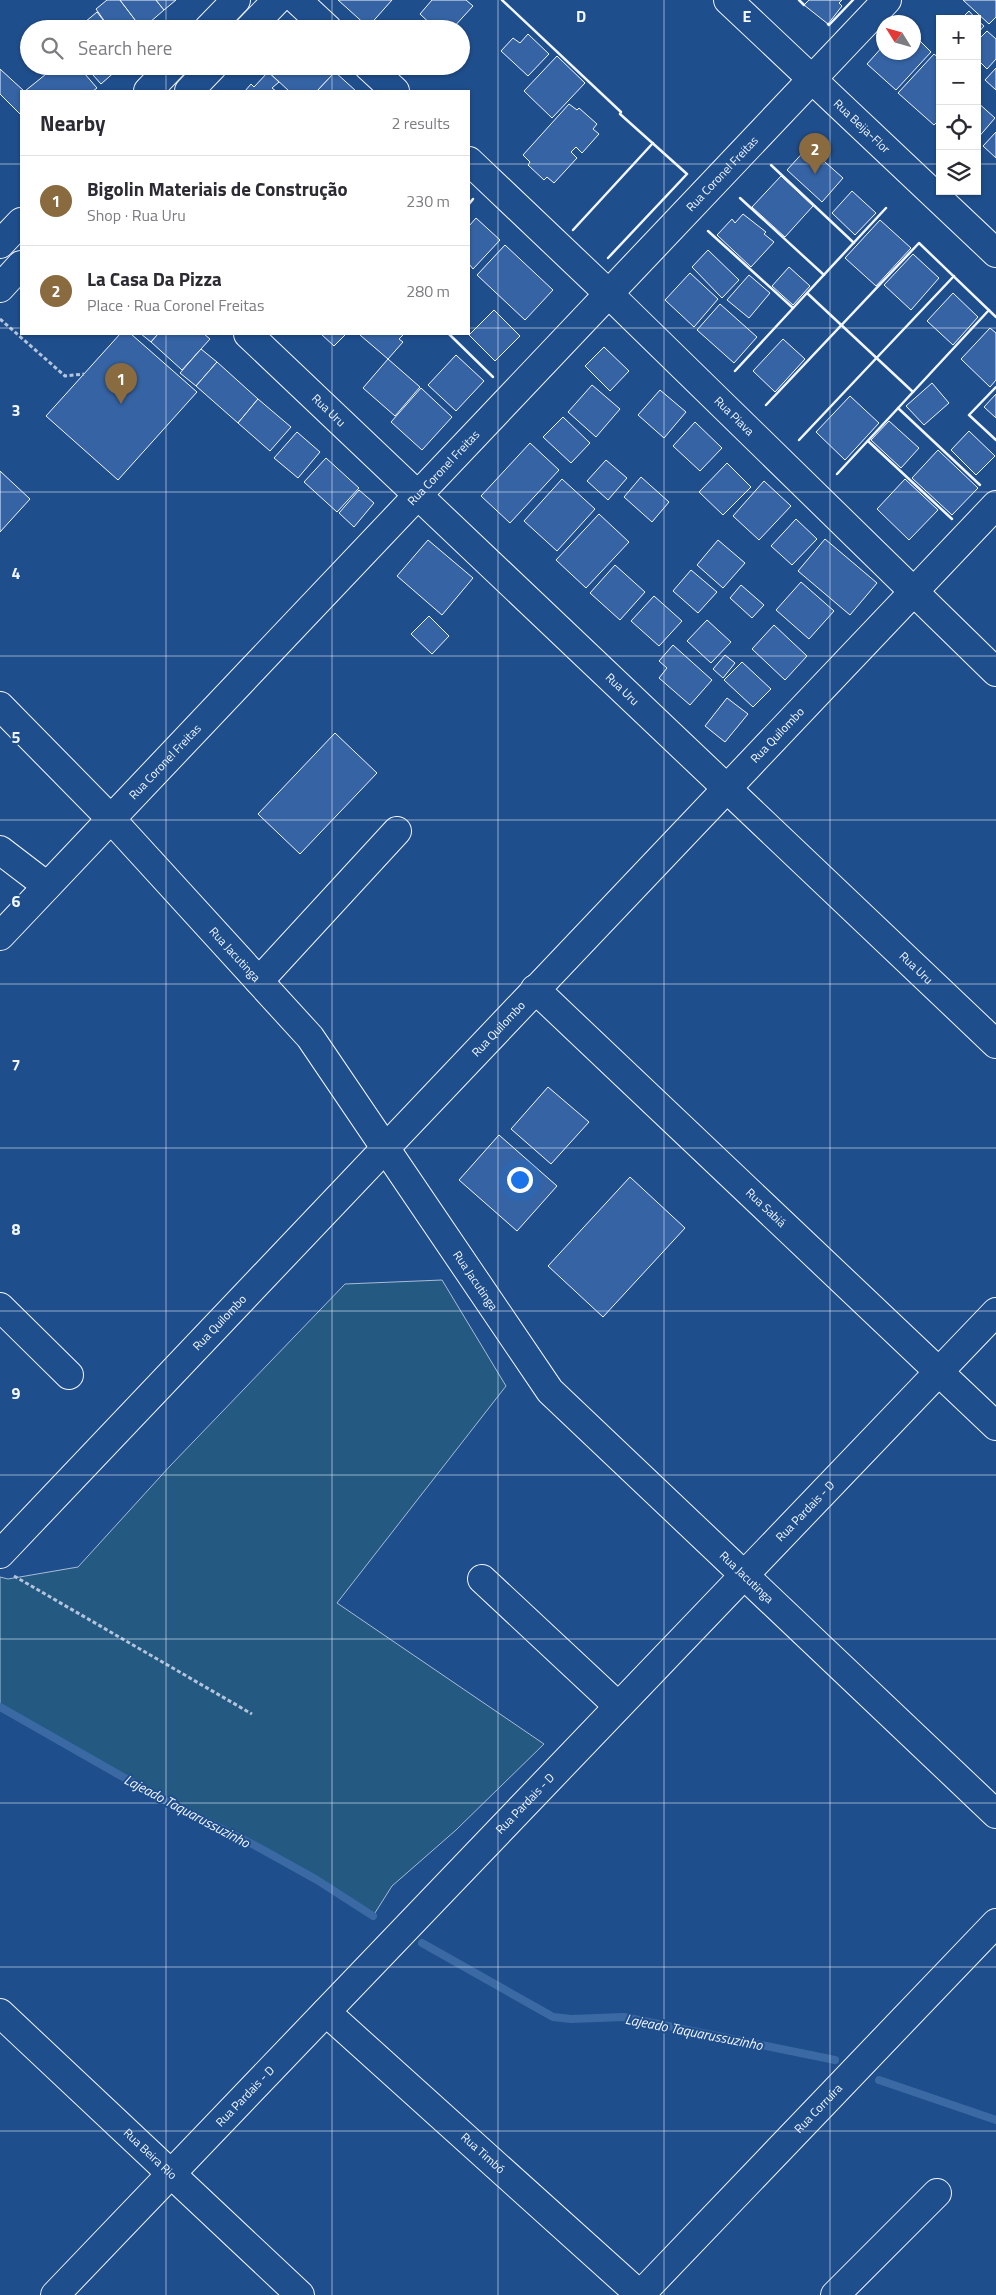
<!DOCTYPE html>
<html lang="en">
<head>
<meta charset="utf-8">
<style>
	:root { --surface:#fff; --page:#f7f7f7; --text:#2b2b33; --muted:#7c7c81; --line:#e1e1e2; --accent:#8a6a3f }
	body { margin:0; font-family:"Titillium Web",sans-serif; background:var(--page); color:var(--text) }
	.controls { position:absolute; right:15px; top:15px; display:grid; overflow:hidden; border-radius:0px; box-shadow:0 1px 4px #0004 }
	.controls button { width:45px; height:45px; display:grid; place-items:center; padding:0; border:0; border-bottom:1px solid var(--line); background:var(--surface); color:var(--text); font:25px sans-serif }
	.compass { position:absolute; left:876px; top:15px; width:45px; height:45px; border-radius:50%; background:var(--surface); box-shadow:0 1px 4px #0004; rotate:307deg }
	.you { position:absolute; left:519px; top:1179px; width:18px; height:18px; margin:-12px; border:4px solid #fff; border-radius:50%; background:#1a73e8; box-shadow:0 0 0 8px #1a73e833 }
	.badge { display:grid; place-items:center; width:32px; height:32px; border-radius:50%; background:var(--accent); color:#fff; font-size:16px; font-weight:700 }
	.pin { position:absolute; translate:-50% -41px; filter:drop-shadow(0 1px 2px #0008) }
	.pin::after { content:''; position:absolute; top:26px; width:18px; height:15px; background:inherit; clip-path:polygon(0 0,100% 0,50% 100%) }
	.list { margin:0; padding:0; list-style:none }
	h2 { display:flex; justify-content:space-between; align-items:center; height:65px; margin:0; padding:0 20px; font-size:21px }
	h2 small { font-size:16px; font-weight:400; color:var(--muted) }
	.list li { display:grid; grid-template-columns:32px 1fr auto; gap:15px; align-items:center; box-sizing:border-box; height:90px; padding:0 20px; border-top:1px solid var(--line) }
	.list b { display:block; font-size:19px; white-space:nowrap }
	.list p { margin:0; font-size:16px; white-space:nowrap; color:var(--muted) }
	.list em { font-size:16px; font-style:normal; color:var(--muted) }
	.icon { flex:none; width:28px; height:28px; fill:none; stroke:currentColor; stroke-width:2; stroke-linecap:round; stroke-linejoin:round }
	.map { position:relative; flex:none; width:996px; height:2295px; overflow:hidden }
	.search { position:absolute; background:var(--surface); box-shadow:0 1px 4px #0004; left:20px; top:20px; width:450px; height:55px; display:flex; align-items:center; gap:12px; box-sizing:border-box; padding:0 18px; border-radius:28px; color:var(--muted); font-size:19px }
	.panel { position:absolute; background:var(--surface); box-shadow:0 1px 4px #0004; left:20px; top:90px; width:450px; height:245px; border-radius:0px }
	.map>svg:first-child { display:block }
</style>
</head>
<body>
<div class="map">
<svg width="996" height="2295" viewBox="0 0 996 2295">
	<rect width="100%" height="100%" fill="#1f4e8c"/>
	<!-- green -->
	<polygon fill="#245a82" stroke="#a8bbd7" points="442,1280 506,1386 337,1603 544,1744 456,1830 392,1886 373,1916 317,1880 256,1846 158,1797 0,1707 0,1577 8,1579 78,1567 170,1466 345,1284"/>
	<g fill="none" stroke-linecap="round" stroke-linejoin="round">
		<!-- stream -->
		<g stroke="#3b69a3" stroke-width="8">
			<polyline points="0,1707 158,1797 256,1846 317,1880 373,1916"/>
			<polyline points="422,1943 553,2017 571,2019 624,2017 835,2060"/>
			<polyline points="879,2080 996,2120"/>
		</g>
	</g>
	<!-- building -->
	<g fill="#3563a3" stroke="#f2f6ff">
		<polygon points="107,0 120,0 142,29 110,29 96,9"/>
		<polygon points="120,0 156,0 164,10 142,29"/>
		<polygon points="156,0 176,0 164,10"/>
		<polygon points="338,0 392,0 368,27"/>
		<polygon points="432,0 466,0 473,6 452,29 436,29 420,14"/>
		<polygon points="809,0 842,0 839,3 842,6 828,24 804,5"/>
		<polygon points="963,0 996,0 996,17 989,24"/>
		<polygon points="969,11 976,19 961,19"/>
		<polygon points="97,12 110,29 89,29 85,22"/>
		<polygon points="977,20 984,26 977,34"/>
		<polygon points="85,22 89,29 75,29"/>
		<polygon points="987,31 996,39 996,59 987,69 977,59 977,41"/>
		<polygon points="528,34 549,54 528,76 501,51 513,38 520,43"/>
		<polygon points="914,35 931,52 896,90 867,64 884,45 884,52 914,52"/>
		<polygon points="934,54 940,59 940,119 934,125 898,93"/>
		<polygon points="557,56 585,83 552,118 524,91"/>
		<polygon points="56,66 78,66 97,88 93,91 25,91"/>
		<polygon points="85,66 115,66 118,69 101,84"/>
		<polygon points="262,66 329,66 335,72 317,91 289,91"/>
		<polygon points="996,68 996,90 985,80"/>
		<polygon points="0,69 24,91 21,91 21,115 0,94"/>
		<polygon points="268,72 279,82 272,88 276,91 245,91 251,84 254,87"/>
		<polygon points="335,72 356,91 317,91"/>
		<polygon points="977,102 995,118 977,139"/>
		<polygon points="569,104 577,110 579,108 597,124 593,129 599,134 582,153 576,147 571,152 577,158 554,183 547,177 544,180 528,165 530,162 523,155"/>
		<polygon points="996,132 996,158 983,146"/>
		<polygon points="808,147 843,178 822,202 787,170"/>
		<polygon points="781,176 813,206 785,237 752,207"/>
		<polygon points="852,191 876,213 855,235 832,213"/>
		<polygon points="743,214 766,232 764,234 774,242 751,267 717,235 732,219 735,223"/>
		<polygon points="476,218 500,240 473,269 469,264 469,226"/>
		<polygon points="880,220 911,248 876,286 845,258"/>
		<polygon points="505,245 553,290 525,320 477,275"/>
		<polygon points="708,250 739,280 722,298 692,267"/>
		<polygon points="913,254 939,278 911,310 884,285"/>
		<polygon points="789,267 810,286 793,305 772,286"/>
		<polygon points="690,273 718,299 694,327 665,300"/>
		<polygon points="749,275 770,293 749,318 727,300"/>
		<polygon points="953,293 978,317 953,345 927,321"/>
		<polygon points="720,304 757,337 734,363 697,330"/>
		<polygon points="494,310 520,336 495,361 469,335"/>
		<polygon points="990,328 996,333 996,380 990,387 961,359"/>
		<polygon points="120,334 131,334 197,392 118,480 46,416"/>
		<polygon points="141,334 158,334 151,342"/>
		<polygon points="158,334 204,334 210,339 182,370 151,342"/>
		<polygon points="321,334 346,334 334,346"/>
		<polygon points="362,334 404,334 399,339 403,342 388,359 360,335"/>
		<polygon points="783,339 805,359 775,392 753,371"/>
		<polygon points="604,347 629,371 610,391 585,366"/>
		<polygon points="201,349 217,362 196,386 180,373"/>
		<polygon points="456,355 484,381 456,411 428,385"/>
		<polygon points="388,359 420,387 395,416 363,388"/>
		<polygon points="217,362 258,399 238,423 196,386"/>
		<polygon points="932,383 949,403 924,425 906,406"/>
		<polygon points="592,385 620,409 596,437 568,412"/>
		<polygon points="421,388 452,417 422,450 391,422"/>
		<polygon points="660,390 686,412 664,438 638,415"/>
		<polygon points="996,394 996,418 984,407"/>
		<polygon points="850,396 879,423 845,460 816,432"/>
		<polygon points="258,399 291,427 270,451 238,423"/>
		<polygon points="563,417 590,443 571,463 543,437"/>
		<polygon points="889,421 919,448 901,468 871,440"/>
		<polygon points="695,422 722,448 700,471 673,446"/>
		<polygon points="969,431 995,456 976,475 951,450"/>
		<polygon points="297,432 320,452 298,478 274,458"/>
		<polygon points="530,443 559,470 510,523 481,496"/>
		<polygon points="938,450 978,488 952,515 912,478"/>
		<polygon points="326,458 359,488 337,512 304,482"/>
		<polygon points="606,460 627,478 608,500 587,481"/>
		<polygon points="727,463 751,487 723,515 699,492"/>
		<polygon points="0,471 30,499 0,532"/>
		<polygon points="641,477 669,502 652,522 624,497"/>
		<polygon points="562,479 595,509 557,551 524,521"/>
		<polygon points="905,479 938,510 909,540 877,509"/>
		<polygon points="764,481 791,506 759,540 733,516"/>
		<polygon points="359,490 374,503 354,527 339,513"/>
		<polygon points="599,514 629,542 586,588 556,560"/>
		<polygon points="796,519 817,539 792,565 771,546"/>
		<polygon points="825,539 877,583 850,615 798,571"/>
		<polygon points="428,540 473,578 442,615 397,576"/>
		<polygon points="718,540 745,563 723,588 697,565"/>
		<polygon points="615,565 645,592 620,620 590,593"/>
		<polygon points="691,570 717,592 698,613 673,591"/>
		<polygon points="801,582 834,611 809,639 776,610"/>
		<polygon points="741,585 764,605 752,618 730,598"/>
		<polygon points="654,596 682,621 659,646 631,621"/>
		<polygon points="429,616 449,636 432,654 411,634"/>
		<polygon points="707,620 731,642 711,663 687,641"/>
		<polygon points="774,625 807,656 785,680 752,649"/>
		<polygon points="673,645 712,680 690,705 659,678 667,668 659,661"/>
		<polygon points="725,655 735,663 723,678 713,669"/>
		<polygon points="742,662 771,689 753,707 724,680"/>
		<polygon points="727,698 748,714 725,742 705,726"/>
		<polygon points="335,733 377,773 300,854 258,814"/>
		<polygon points="548,1087 589,1122 551,1164 511,1129"/>
		<polygon points="499,1135 557,1186 517,1231 459,1180"/>
		<polygon points="630,1177 685,1228 603,1317 548,1266"/>
	</g>
	<g fill="none" stroke-linecap="round" stroke-linejoin="round">
		<!-- minor casing -->
		<g stroke="#f2f6ff" stroke-width="30">
			<g id="minor">
				<polyline points="297,0 328,29"/>
				<path id="s1" d="M728,0L996,253"/>
				<polyline points="368,66 395,91"/>
				<path id="s2" d="M469,161L609,294L996,672"/>
				<path id="s3" d="M248,334L996,1044"/>
				<path id="s4" d="M0,706L111,819L310,1037L550,1391L996,1814"/>
				<polyline points="0,850 47,886"/>
				<path id="s5" d="M0,936L887,0"/>
				<polyline points="259,981 397,831"/>
				<path id="s6" d="M535,989L996,1426"/>
				<polyline points="0,1307 69,1375"/>
				<path id="s7" d="M0,1554L996,505"/>
				<polyline points="482,1579 618,1706"/>
				<path id="s8" d="M326,2012L640,2295"/>
				<path id="s9" d="M0,2013L300,2295"/>
				<path id="s10" d="M55,2295L996,1312"/>
				<path id="s11" d="M640,2295L996,1923"/>
				<polyline points="835,2295 937,2193"/>
			</g>
		</g>
		<!-- major casing -->
		<g stroke="#f2f6ff" stroke-width="30">
			<g id="major">
				<polyline points="208,29 236,0"/>
				<polyline points="249,29 277,0"/>
				<polyline points="148,91 172,66"/>
				<polyline points="189,91 213,66"/>
				<polyline points="0,244 21,222"/>
				<polyline points="0,288 21,265"/>
			</g>
		</g>
		<!-- path -->
		<g stroke="#b3c4dc" stroke-width="3" stroke-dasharray="4 2.5" stroke-linecap="butt">
			<polyline points="0,319 65,376 84,374"/>
			<polyline points="14,1576 252,1714"/>
		</g>
		<!-- minor -->
		<use href="#minor" stroke="#1f4e8c" stroke-width="28"/>
		<!-- major -->
		<use href="#major" stroke="#1f4e8c" stroke-width="28"/>
		<!-- wall -->
		<g stroke="#f2f6ff" stroke-width="2.5">
			<polyline points="502,0 621,112 620,114 687,174 608,258"/>
			<polyline points="799,0 804,5"/>
			<polyline points="828,24 829,25 853,0"/>
			<polyline points="771,165 854,243"/>
			<polyline points="740,198 824,275"/>
			<polyline points="469,204 473,199"/>
			<polyline points="886,208 807,293 913,392"/>
			<polyline points="573,230 653,143"/>
			<polyline points="708,231 793,308"/>
			<polyline points="449,334 493,377"/>
			<polyline points="735,371 807,293"/>
			<polyline points="996,387 969,415 996,440"/>
			<polyline points="766,405 919,243 996,317"/>
			<polyline points="898,408 980,485"/>
			<polyline points="799,440 954,276"/>
			<polyline points="868,441 952,519"/>
			<polyline points="837,474 989,310"/>
		</g>
	</g>
	<!-- grid -->
	<path fill="none" stroke="#f2f6ff" stroke-width="1" stroke-opacity="0.55" d="M166,0V29M332,0V29M498,0V2295M664,0V2295M830,0V2295M166,66V91M332,66V91M0,164H21M469,164H940M977,164H996M0,328H21M469,328H996M166,334V2295M332,334V2295M0,492H996M0,656H996M0,820H996M0,984H996M0,1148H996M0,1311H996M0,1475H996M0,1639H996M0,1803H996M0,1967H996M0,2131H996"/>
	<g text-anchor="middle" stroke-width="4" stroke-linejoin="round" paint-order="stroke">
		<!-- street labels -->
		<g font-size="12" fill="#f2f6ff" stroke="#1f4e8c">
			<text dy="4" stroke="none"><textPath href="#s1" startOffset="184">Rua Beija-Flor</textPath></text>
			<text dy="4" stroke="none"><textPath href="#s5" startOffset="1050">Rua Coronel Freitas</textPath></text>
			<text dy="4" stroke="none"><textPath href="#s3" startOffset="111">Rua Uru</textPath></text>
			<text dy="4" stroke="none"><textPath href="#s2" startOffset="368">Rua Piava</textPath></text>
			<text dy="4" stroke="none"><textPath href="#s5" startOffset="645">Rua Coronel Freitas</textPath></text>
			<text dy="4" stroke="none"><textPath href="#s3" startOffset="516">Rua Uru</textPath></text>
			<text dy="4" stroke="none"><textPath href="#s7" startOffset="1129">Rua Quilombo</textPath></text>
			<text dy="4" stroke="none"><textPath href="#s5" startOffset="240">Rua Coronel Freitas</textPath></text>
			<text dy="4" stroke="none"><textPath href="#s4" startOffset="342">Rua Jacutinga</textPath></text>
			<text dy="4" stroke="none"><textPath href="#s3" startOffset="921">Rua Uru</textPath></text>
			<text dy="4" stroke="none"><textPath href="#s7" startOffset="724">Rua Quilombo</textPath></text>
			<text dy="4" stroke="none"><textPath href="#s6" startOffset="318">Rua Sabiá</textPath></text>
			<text dy="4" stroke="none"><textPath href="#s4" startOffset="748">Rua Jacutinga</textPath></text>
			<text dy="4" stroke="none"><textPath href="#s7" startOffset="319">Rua Quilombo</textPath></text>
			<text dy="4" stroke="none"><textPath href="#s10" startOffset="1085">Rua Pardais - D</textPath></text>
			<text dy="4" stroke="none"><textPath href="#s4" startOffset="1152">Rua Jacutinga</textPath></text>
			<text dy="4" stroke="none"><textPath href="#s10" startOffset="680">Rua Pardais - D</textPath></text>
			<text dy="4" stroke="none"><textPath href="#s10" startOffset="275">Rua Pardais - D</textPath></text>
			<text dy="4" stroke="none"><textPath href="#s11" startOffset="258">Rua Corruíra</textPath></text>
			<text dy="4" stroke="none"><textPath href="#s8" startOffset="211">Rua Timbó</textPath></text>
			<text dy="4" stroke="none"><textPath href="#s9" startOffset="206">Rua Beira Rio</textPath></text>
		</g>
		<!-- water labels -->
		<g font-size="14" font-style="italic" fill="#f2f6ff" stroke="#1f4e8c">
			<text transform="translate(187 1811) rotate(28)" y="5">Lajeado Taquarussuzinho</text>
			<text transform="translate(694 2032) rotate(11)" y="5">Lajeado Taquarussuzinho</text>
		</g>
	</g>
	<g font-size="16" text-anchor="middle" font-weight="bold" fill="#f2f6ff" stroke="#1f4e8c" stroke-width="4" stroke-linejoin="round" paint-order="stroke">
		<text x="581" y="22">D</text>
		<text x="747" y="22">E</text>
		<text x="16" y="416">3</text>
		<text x="16" y="579">4</text>
		<text x="16" y="743">5</text>
		<text x="16" y="907">6</text>
		<text x="16" y="1071">7</text>
		<text x="16" y="1235">8</text>
		<text x="16" y="1399">9</text>
	</g>
</svg>
<div class="controls">
<button>+</button>
<button>−</button>
<button><svg class="icon" aria-label="locate" viewBox="0 0 24 24"><circle cx="12" cy="12" r="6"/><path d="M12 2v4M12 18v4M2 12h4M18 12h4"/></svg></button>
<button><svg class="icon" aria-label="layers" viewBox="0 0 24 24"><path d="M12 4l9 5-9 5-9-5zM3 14l9 5 9-5"/></svg></button>
</div>
<svg class="compass" viewBox="-18 -18 36 36"><path d="M0-13l5 13h-10z" fill="#e53935"/><path d="M0 13l5-13h-10z" fill="#7c7c81"/></svg>
<div class="you"></div>
<div class="pin badge" style="left:121px;top:404px">1</div>
<div class="pin badge" style="left:815px;top:174px">2</div>
<div class="search"><svg class="icon" aria-label="search" viewBox="0 0 24 24"><circle cx="10" cy="10" r="6"/><path d="M15 15l6 6"/></svg>Search here</div>
<section class="panel">
<h2>Nearby<small>2 results</small></h2>
<ul class="list">
<li><span class="badge">1</span><div><b>Bigolin Materiais de Construção</b><p>Shop · Rua Uru</p></div><em>230 m</em></li>
<li><span class="badge">2</span><div><b>La Casa Da Pizza</b><p>Place · Rua Coronel Freitas</p></div><em>280 m</em></li>
</ul>
</section>
</div>
</body>
</html>
